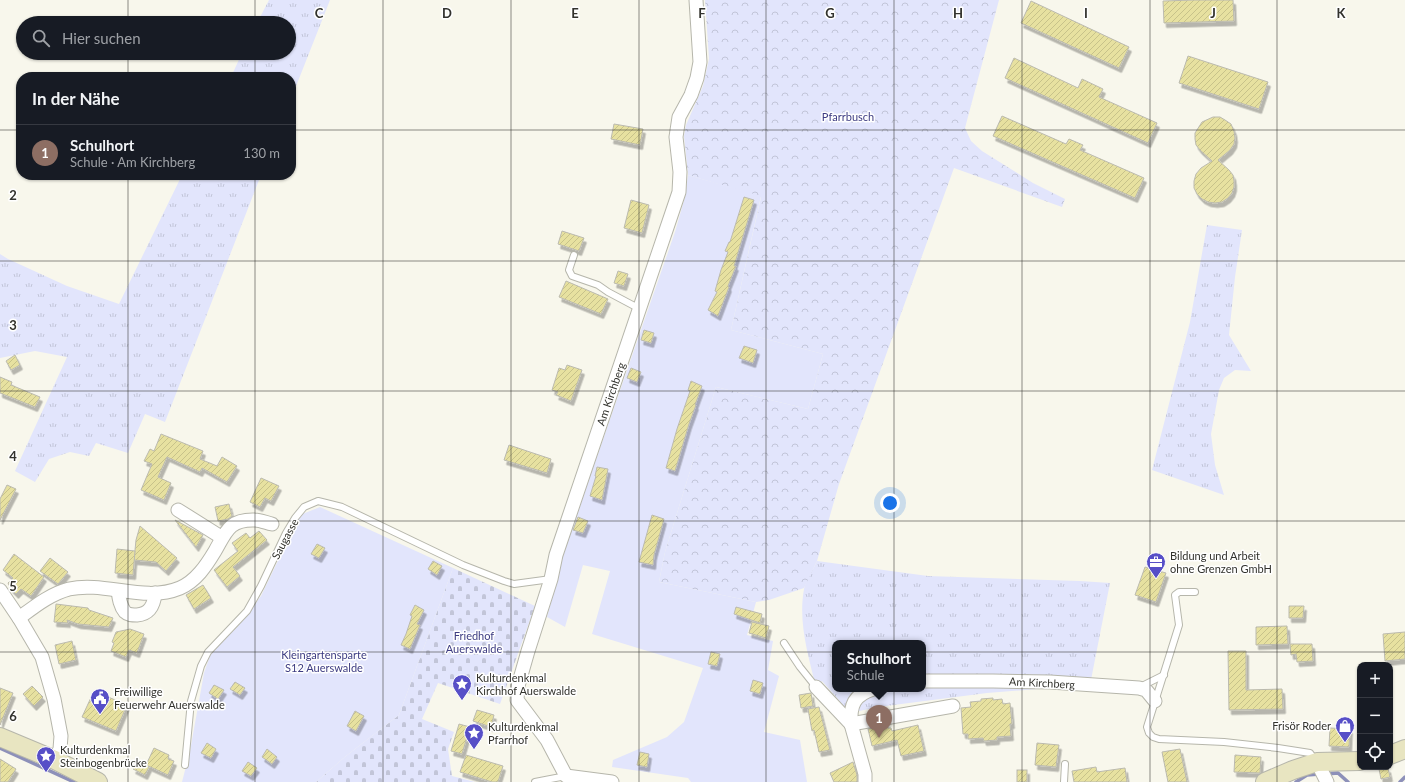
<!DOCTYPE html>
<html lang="de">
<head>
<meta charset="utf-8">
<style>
	:root { --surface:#171b24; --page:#20242c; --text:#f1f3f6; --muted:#9ea1a6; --line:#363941; --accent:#aca9e1 }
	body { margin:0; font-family:Lato,sans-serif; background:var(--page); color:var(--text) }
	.controls { position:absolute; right:12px; bottom:12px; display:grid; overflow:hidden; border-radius:8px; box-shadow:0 1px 3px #0004 }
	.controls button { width:36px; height:36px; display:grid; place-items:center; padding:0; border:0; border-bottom:1px solid var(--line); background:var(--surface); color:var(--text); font:20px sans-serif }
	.you { position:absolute; left:890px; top:503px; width:14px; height:14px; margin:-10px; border:3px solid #fff; border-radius:50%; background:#1a73e8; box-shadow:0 0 0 6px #1a73e833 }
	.badge { display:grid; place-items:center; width:26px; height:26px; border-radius:50%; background:var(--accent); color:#fff; font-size:13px; font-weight:700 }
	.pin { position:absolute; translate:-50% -33px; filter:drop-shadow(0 1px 2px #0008) }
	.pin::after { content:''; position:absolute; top:21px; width:14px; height:12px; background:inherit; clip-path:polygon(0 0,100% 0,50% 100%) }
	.popup { position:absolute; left:832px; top:640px; width:94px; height:52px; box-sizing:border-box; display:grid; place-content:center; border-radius:8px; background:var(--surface); filter:drop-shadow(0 1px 3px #0005); font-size:13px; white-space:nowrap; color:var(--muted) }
	.popup b { font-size:15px; color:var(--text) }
	.popup::after { content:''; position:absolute; left:50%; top:100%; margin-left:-8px; border:8px solid transparent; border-top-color:var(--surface) }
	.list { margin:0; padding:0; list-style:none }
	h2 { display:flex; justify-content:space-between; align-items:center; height:52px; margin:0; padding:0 16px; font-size:17px }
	h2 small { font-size:13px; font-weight:400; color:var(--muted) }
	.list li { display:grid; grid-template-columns:26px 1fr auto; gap:12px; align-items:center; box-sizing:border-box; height:56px; padding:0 16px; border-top:1px solid var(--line) }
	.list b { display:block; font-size:15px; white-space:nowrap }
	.list p { margin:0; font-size:13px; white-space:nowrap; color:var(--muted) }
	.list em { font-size:13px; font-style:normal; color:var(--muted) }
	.icon { flex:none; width:22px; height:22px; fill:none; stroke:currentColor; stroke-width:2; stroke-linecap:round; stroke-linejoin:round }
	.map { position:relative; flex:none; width:1405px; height:782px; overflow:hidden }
	.search { position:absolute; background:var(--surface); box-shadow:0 1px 3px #0004; left:16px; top:16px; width:280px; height:44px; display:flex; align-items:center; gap:10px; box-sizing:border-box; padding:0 14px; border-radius:22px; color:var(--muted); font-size:15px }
	.panel { position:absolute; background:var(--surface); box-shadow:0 1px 3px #0004; left:16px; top:72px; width:280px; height:108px; border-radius:16px }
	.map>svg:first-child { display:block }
</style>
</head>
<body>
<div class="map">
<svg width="1405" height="782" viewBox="0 0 1405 782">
	<defs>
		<pattern id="grass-tufts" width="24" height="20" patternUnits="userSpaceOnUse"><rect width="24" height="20" fill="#e2e5fc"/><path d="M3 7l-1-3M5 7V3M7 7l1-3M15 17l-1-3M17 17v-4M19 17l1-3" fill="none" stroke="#c2c5d8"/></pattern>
		<pattern id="forest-crowns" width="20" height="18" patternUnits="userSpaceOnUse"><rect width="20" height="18" fill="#e2e5fc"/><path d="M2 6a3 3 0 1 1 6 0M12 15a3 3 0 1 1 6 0" fill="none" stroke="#c2c5d8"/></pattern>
		<pattern id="cemetery-stones" width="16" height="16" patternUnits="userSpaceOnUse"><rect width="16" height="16" fill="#e2e5fc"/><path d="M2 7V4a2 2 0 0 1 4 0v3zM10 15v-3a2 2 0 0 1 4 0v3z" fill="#c2c5d8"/></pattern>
		<pattern id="building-hatch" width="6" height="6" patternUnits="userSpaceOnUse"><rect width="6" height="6" fill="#e7e1a0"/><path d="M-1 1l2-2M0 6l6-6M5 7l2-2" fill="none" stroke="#c7c28a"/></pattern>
		<filter id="shadow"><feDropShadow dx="2.5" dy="4.5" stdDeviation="0" flood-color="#0004"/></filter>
	</defs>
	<rect width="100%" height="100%" fill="#f8f7ec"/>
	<!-- grass -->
	<g fill="url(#grass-tufts)" fill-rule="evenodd">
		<polygon points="269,0 330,0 291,99 291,77 231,77 242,53 289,53 289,23 257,23"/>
		<polygon points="182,175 261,175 165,422 145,414 128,453 96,443 89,456 70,452 49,459 35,482 15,471 67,357 35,351 0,358 0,254 8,259 67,286 119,304"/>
		<polygon points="1207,225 1242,230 1235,277 1229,335 1251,371 1235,370 1224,378 1219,390 1211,434 1215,465 1224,495 1152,470 1190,322"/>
		<path d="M817,561L928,576L1080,581L1110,583L1090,685L987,693L878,707L850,713L822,681L816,687C808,655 798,622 804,589C806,580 813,570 817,561ZM835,643H923V689H835Z"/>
	</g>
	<!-- forest -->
	<polygon fill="url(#forest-crowns)" points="705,0 999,0 965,128 971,141 982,151 1033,183 1065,199 1062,207 954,168 839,484 817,561 804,588 769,600 756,602 659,582 665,552 716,387 808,409 823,354 731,330 761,197 688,175 684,136 686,125 703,86 709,59"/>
	<!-- cemetery -->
	<polygon fill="url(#cemetery-stones)" points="453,568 535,606 500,704 438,683 422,719 454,732 448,749 452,776 475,782 316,782 346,756 399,715"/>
	<!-- garden -->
	<g fill="#e2e5fc">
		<polygon points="688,175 761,196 731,330 823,354 808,409 716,387 665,552 659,582 756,602 747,635 773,641 768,670 779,676 764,732 800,740 807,782 691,782 688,778 612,767 613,760 667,737 684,722 703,668 592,634 610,571 583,565 565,627 547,617 565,549 675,232 685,197"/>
		<polygon points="320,507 453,568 399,715 346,756 316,782 182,782 190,751 204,673 211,653 238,626 261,596 300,515"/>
	</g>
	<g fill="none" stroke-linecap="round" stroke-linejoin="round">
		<!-- stream -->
		<g stroke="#8d90b9" stroke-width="3.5">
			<polyline points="0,748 74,782"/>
			<polyline points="1326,774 1338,773 1348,782"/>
			<polyline points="1296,782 1307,775 1320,774"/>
			<polyline points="1400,782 1405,777"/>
		</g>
	</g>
	<!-- building -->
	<g fill="url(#building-hatch)" stroke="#bbbaaf" filter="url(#shadow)">
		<polygon points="1194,0 1233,0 1234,21 1164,23 1163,1"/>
		<polygon points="1031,1 1129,47 1119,68 1021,23"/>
		<polygon points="1188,56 1268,82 1259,109 1179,83"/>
		<polygon points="1014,58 1078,88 1082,79 1103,89 1099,97 1157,123 1148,143 1005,78"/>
		<polygon points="1002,116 1066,144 1069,139 1083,145 1080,150 1144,178 1135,198 993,136"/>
		<polygon points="1213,117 1220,117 1225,120 1231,124 1234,131 1235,138 1234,144 1230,150 1218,160 1229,170 1233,175 1234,181 1234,187 1232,193 1228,198 1222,202 1215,203 1208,202 1202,199 1197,194 1194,188 1194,181 1196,174 1201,168 1212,161 1200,150 1196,145 1195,139 1195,133 1202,122"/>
		<polygon points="614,124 643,129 640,145 611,139"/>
		<polygon points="744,197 754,200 734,266 736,266 728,286 729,287 718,316 708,310 717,292 715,291 721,270 728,252 725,251 729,242 730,242"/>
		<polygon points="631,200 649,205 642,233 624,228"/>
		<polygon points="562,231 584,238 579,251 558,244"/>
		<polygon points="618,271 628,274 624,286 614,283"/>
		<polygon points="566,281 608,299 601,314 559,297"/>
		<polygon points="644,330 654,333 651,343 641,340"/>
		<polygon points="744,346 757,350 753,363 739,358"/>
		<polygon points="15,355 20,365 11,370 6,361"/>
		<polygon points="567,365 582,370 571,401 556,395 558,392 552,390 559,368 565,370"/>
		<polygon points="631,368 641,372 637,382 627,378"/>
		<polygon points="0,377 12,382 11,385 40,397 35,407 0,393"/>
		<polygon points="691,381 702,386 695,405 696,405 689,424 675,471 666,468 677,429 690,391 688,390"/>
		<polygon points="161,434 203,451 200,459 217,466 222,457 237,466 227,482 202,468 200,472 167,457 158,477 171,483 164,500 141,490 152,464 144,461 150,449 154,451"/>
		<polygon points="509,445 551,459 547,473 504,460"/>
		<polygon points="597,467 608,469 602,500 590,496 596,476 595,476"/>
		<polygon points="261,478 279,486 271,501 265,498 260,507 250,502"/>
		<polygon points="7,485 16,489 0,520 0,499"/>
		<polygon points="229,504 232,516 228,519 218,521 215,507"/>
		<polygon points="652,515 664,519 654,555 653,565 639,562"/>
		<polygon points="578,517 588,521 583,533 573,530"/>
		<polygon points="175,520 203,535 196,547"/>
		<polygon points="140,526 177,558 166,571 156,562 134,560 136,540"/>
		<polygon points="259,531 267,540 233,567 240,576 227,587 214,570 238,551 232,543 246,533 250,538"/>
		<polygon points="317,544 325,548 319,558 311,554"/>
		<polygon points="117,549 135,551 133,575 115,573"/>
		<polygon points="14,554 44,577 31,596 21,589 16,594 11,589 8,583 13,578 3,570"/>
		<polygon points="50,558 68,572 58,584 40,571"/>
		<polygon points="433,561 442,566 437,575 428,569"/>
		<polygon points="1145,567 1166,573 1156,602 1135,595"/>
		<polygon points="203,585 211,598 194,609 186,595"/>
		<polygon points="56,604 88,608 89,610 113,618 109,627 78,624 67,620 68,623 54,622"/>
		<polygon points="415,605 424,610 417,624 420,625 410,649 401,645 406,634 412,616 410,615"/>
		<polygon points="1289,606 1304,606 1303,618 1289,618"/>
		<polygon points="736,607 762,614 760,623 734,614"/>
		<polygon points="752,622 769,626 766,638 749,633"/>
		<polygon points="1287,626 1288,644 1256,645 1256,627"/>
		<polygon points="130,629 144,634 137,653 129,650 126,657 111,651 114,643 112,642 116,632"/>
		<polygon points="1405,632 1405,659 1385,661 1383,634"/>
		<polygon points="72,641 76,660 59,664 55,645"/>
		<polygon points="1290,644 1312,644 1313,661 1297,662 1296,654 1291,655"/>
		<polygon points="1228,651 1246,651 1246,690 1282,689 1283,709 1229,710"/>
		<polygon points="711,652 720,654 717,666 708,664"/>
		<polygon points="753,680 763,683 760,694 750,691"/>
		<polygon points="235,682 245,688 240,695 230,689"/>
		<polygon points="214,685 224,690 218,699 209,693"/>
		<polygon points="32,686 43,697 34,706 23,694"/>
		<polygon points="0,688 13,693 0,725"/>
		<polygon points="94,691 127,705 116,731 82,717"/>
		<polygon points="811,693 813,706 801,708 799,695"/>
		<polygon points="993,698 993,700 1002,699 1003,704 1010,703 1012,724 1010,724 1011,736 997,737 997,740 984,741 983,738 968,739 968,734 963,734 961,708 971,707 970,702 981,701 981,699"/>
		<polygon points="819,707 830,750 819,752 814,730 812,731 808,709"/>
		<polygon points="477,710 494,715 491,727 473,721"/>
		<polygon points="355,711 364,716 356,731 347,726"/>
		<polygon points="459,724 470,727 462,754 451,751"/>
		<polygon points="918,725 924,751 901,756 897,740 872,746 868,729 887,726 888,728 891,728 892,731"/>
		<polygon points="1330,728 1350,729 1349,747 1329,746"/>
		<polygon points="207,743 216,749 211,758 201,753"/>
		<polygon points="1037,743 1059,745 1056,767 1035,765"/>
		<polygon points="154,748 169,755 168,759 174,761 168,775 146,765"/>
		<polygon points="267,749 277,757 272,764 262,757"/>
		<polygon points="1180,749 1187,782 1168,782 1162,752"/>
		<polygon points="640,752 649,754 647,767 637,765"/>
		<polygon points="466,755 503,766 498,782 492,782 460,772"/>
		<polygon points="1235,755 1261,757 1260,773 1234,772"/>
		<polygon points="0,759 16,769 8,782 0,782"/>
		<polygon points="138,761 149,767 145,775 133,769"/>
		<polygon points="248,762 257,768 251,776 242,771"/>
		<polygon points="853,762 857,775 857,782 834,782 830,773"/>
		<polygon points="1096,767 1097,772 1125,768 1127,782 1074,782 1072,771"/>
		<polygon points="1388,768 1390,777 1381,779 1379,769"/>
		<rect x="1017" y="770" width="10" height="12"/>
	</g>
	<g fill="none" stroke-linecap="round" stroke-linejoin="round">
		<!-- lane casing -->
		<g stroke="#b6b6ab" stroke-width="8">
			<g id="lane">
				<polyline points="574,255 569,270 572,276 598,285 608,292 640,309"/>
				<polyline points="1195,592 1179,592 1175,595 1179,625 1147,727 1149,733 1153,737 1159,739 1224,742 1278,748 1310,753 1316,761"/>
				<polyline points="784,643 800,667 816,687"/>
				<polyline points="1142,686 1164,675"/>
				<polyline points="185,765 191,701 201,666 208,652 247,611 261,586 286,533 295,518 304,507 318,501 342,507 463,565 504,581 514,584 551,579"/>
				<polyline points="535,782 566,776"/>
				<polyline points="1064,782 1065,764"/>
			</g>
		</g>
		<!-- street casing -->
		<g stroke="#b6b6ab" stroke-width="15">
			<g id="street">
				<polyline points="178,510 221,537"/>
				<polyline points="0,590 19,618 42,657 54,699 61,736 60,749 55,760"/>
				<path d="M118,591C119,598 120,606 125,612C128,615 132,615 137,615C150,614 154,605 155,593"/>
				<path d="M19,618C34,607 50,594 69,589C105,581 144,603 180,588C196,581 206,566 215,551C226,532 229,519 255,520C260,520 267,523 272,524"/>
				<polyline points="923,681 993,681 1050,682 1139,688 1146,690 1155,701"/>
				<polyline points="816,687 851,724"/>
				<path d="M851,724C850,705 854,695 873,689"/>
				<polyline points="1317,762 1327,782"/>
				<polyline points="612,782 566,776 547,740 517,700 518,686 528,651 551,579 556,555 679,192 680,172 676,137 679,117 691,95 697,78 700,62 696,0"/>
				<polyline points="865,782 865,774 851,724 953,706"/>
			</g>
		</g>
		<!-- secondary casing -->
		<g stroke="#b6b6ab" stroke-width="20">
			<g id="secondary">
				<polyline points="0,737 55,760 98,782"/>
				<polyline points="1390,755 1405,749"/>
				<polyline points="1265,782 1293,770 1317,762 1360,761"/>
			</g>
		</g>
		<!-- lane -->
		<use href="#lane" stroke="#fff" stroke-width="6"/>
		<!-- street -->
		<use href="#street" stroke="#fff" stroke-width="13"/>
		<!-- secondary -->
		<use href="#secondary" stroke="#e8e5c1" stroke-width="18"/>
	</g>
	<!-- grid -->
	<path fill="none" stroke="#32322d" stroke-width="1" stroke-opacity="0.55" d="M128,0V23M255,0V23M383,0V782M511,0V782M639,0V782M766,0V782M894,0V782M1022,0V782M1150,0V782M1277,0V782M128,53V77M255,53V77M0,130H21M291,130H1405M128,175V782M255,175V782M0,261H1405M0,391H1405M0,521H1405M0,652H1405"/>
	<!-- icons -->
	<defs>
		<g id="office-pin" transform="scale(1)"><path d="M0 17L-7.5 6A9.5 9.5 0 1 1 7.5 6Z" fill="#574fc7" stroke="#fff"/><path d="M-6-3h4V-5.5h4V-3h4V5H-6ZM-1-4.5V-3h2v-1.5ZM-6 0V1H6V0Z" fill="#fff"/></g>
		<g id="sight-pin" transform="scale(1)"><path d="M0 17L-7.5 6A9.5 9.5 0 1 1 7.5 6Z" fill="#574fc7" stroke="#fff"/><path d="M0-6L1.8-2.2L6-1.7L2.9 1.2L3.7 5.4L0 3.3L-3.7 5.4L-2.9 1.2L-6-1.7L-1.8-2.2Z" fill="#fff"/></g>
		<g id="civic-pin" transform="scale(1)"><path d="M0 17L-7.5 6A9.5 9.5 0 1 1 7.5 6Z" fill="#574fc7" stroke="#fff"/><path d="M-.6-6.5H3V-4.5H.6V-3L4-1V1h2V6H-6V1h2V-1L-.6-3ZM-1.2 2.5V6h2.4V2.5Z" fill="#fff"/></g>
		<g id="shop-pin" transform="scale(1)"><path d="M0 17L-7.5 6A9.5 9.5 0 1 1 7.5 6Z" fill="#574fc7" stroke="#fff"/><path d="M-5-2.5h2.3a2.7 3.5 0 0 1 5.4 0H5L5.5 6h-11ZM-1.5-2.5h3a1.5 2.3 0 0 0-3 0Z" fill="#fff"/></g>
	</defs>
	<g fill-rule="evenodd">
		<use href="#office-pin" x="1156" y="562"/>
		<use href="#sight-pin" x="462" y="684"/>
		<use href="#civic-pin" x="100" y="698"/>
		<use href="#shop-pin" x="1345" y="726"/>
		<use href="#sight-pin" x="474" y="733"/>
		<use href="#sight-pin" x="46" y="756"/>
	</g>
	<g text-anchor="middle" stroke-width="3" stroke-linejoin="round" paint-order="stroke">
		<!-- park labels -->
		<g font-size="11" fill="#3d3c82" stroke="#fff">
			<text x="848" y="121">Pfarrbusch</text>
			<text x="474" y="640">Friedhof<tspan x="474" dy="13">Auerswalde</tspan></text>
			<text x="324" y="659">Kleingartensparte<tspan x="324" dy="13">S12 Auerswalde</tspan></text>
		</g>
		<!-- street labels -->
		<g font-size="11" fill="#32322d" stroke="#fff">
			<text transform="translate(611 394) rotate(-71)" y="4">Am Kirchberg</text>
			<text transform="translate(285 539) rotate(-62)" y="4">Saugasse</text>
			<text transform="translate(1042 683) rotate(3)" y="4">Am Kirchberg</text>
		</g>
		<!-- poi labels -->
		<g font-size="11" fill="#32322d" stroke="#fff" text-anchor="start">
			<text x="1170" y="560">Bildung und Arbeit<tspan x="1170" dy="13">ohne Grenzen GmbH</tspan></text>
			<text x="476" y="682">Kulturdenkmal<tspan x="476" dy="13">Kirchhof Auerswalde</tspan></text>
			<text x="114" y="696">Freiwillige<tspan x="114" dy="13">Feuerwehr Auerswalde</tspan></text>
			<text x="1331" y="730" text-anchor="end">Frisör Roder</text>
			<text x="488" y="731">Kulturdenkmal<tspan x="488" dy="13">Pfarrhof</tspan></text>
			<text x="60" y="754">Kulturdenkmal<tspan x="60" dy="13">Steinbogenbrücke</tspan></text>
		</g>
	</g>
	<g font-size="13" text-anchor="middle" font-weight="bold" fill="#32322d" stroke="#fff" stroke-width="3" stroke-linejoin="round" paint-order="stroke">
		<text x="319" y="18">C</text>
		<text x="447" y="18">D</text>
		<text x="575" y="18">E</text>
		<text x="702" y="18">F</text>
		<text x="830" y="18">G</text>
		<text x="958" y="18">H</text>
		<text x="1086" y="18">I</text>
		<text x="1213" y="18">J</text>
		<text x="1341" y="18">K</text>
		<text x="13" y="200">2</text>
		<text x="13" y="330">3</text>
		<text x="13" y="461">4</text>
		<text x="13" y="591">5</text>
		<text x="13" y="721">6</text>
	</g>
</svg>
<div class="controls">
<button>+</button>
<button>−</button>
<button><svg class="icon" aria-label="locate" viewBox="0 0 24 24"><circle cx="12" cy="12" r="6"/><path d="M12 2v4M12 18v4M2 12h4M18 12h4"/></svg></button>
</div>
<div class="you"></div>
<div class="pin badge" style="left:879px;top:738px;background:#8d6e63">1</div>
<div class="popup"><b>Schulhort</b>Schule</div>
<div class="search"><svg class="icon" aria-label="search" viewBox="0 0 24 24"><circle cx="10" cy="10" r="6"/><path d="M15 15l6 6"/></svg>Hier suchen</div>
<section class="panel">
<h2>In der Nähe<small></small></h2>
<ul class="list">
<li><span class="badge" style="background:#8d6e63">1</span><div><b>Schulhort</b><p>Schule · Am Kirchberg</p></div><em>130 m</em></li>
</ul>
</section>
</div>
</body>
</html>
